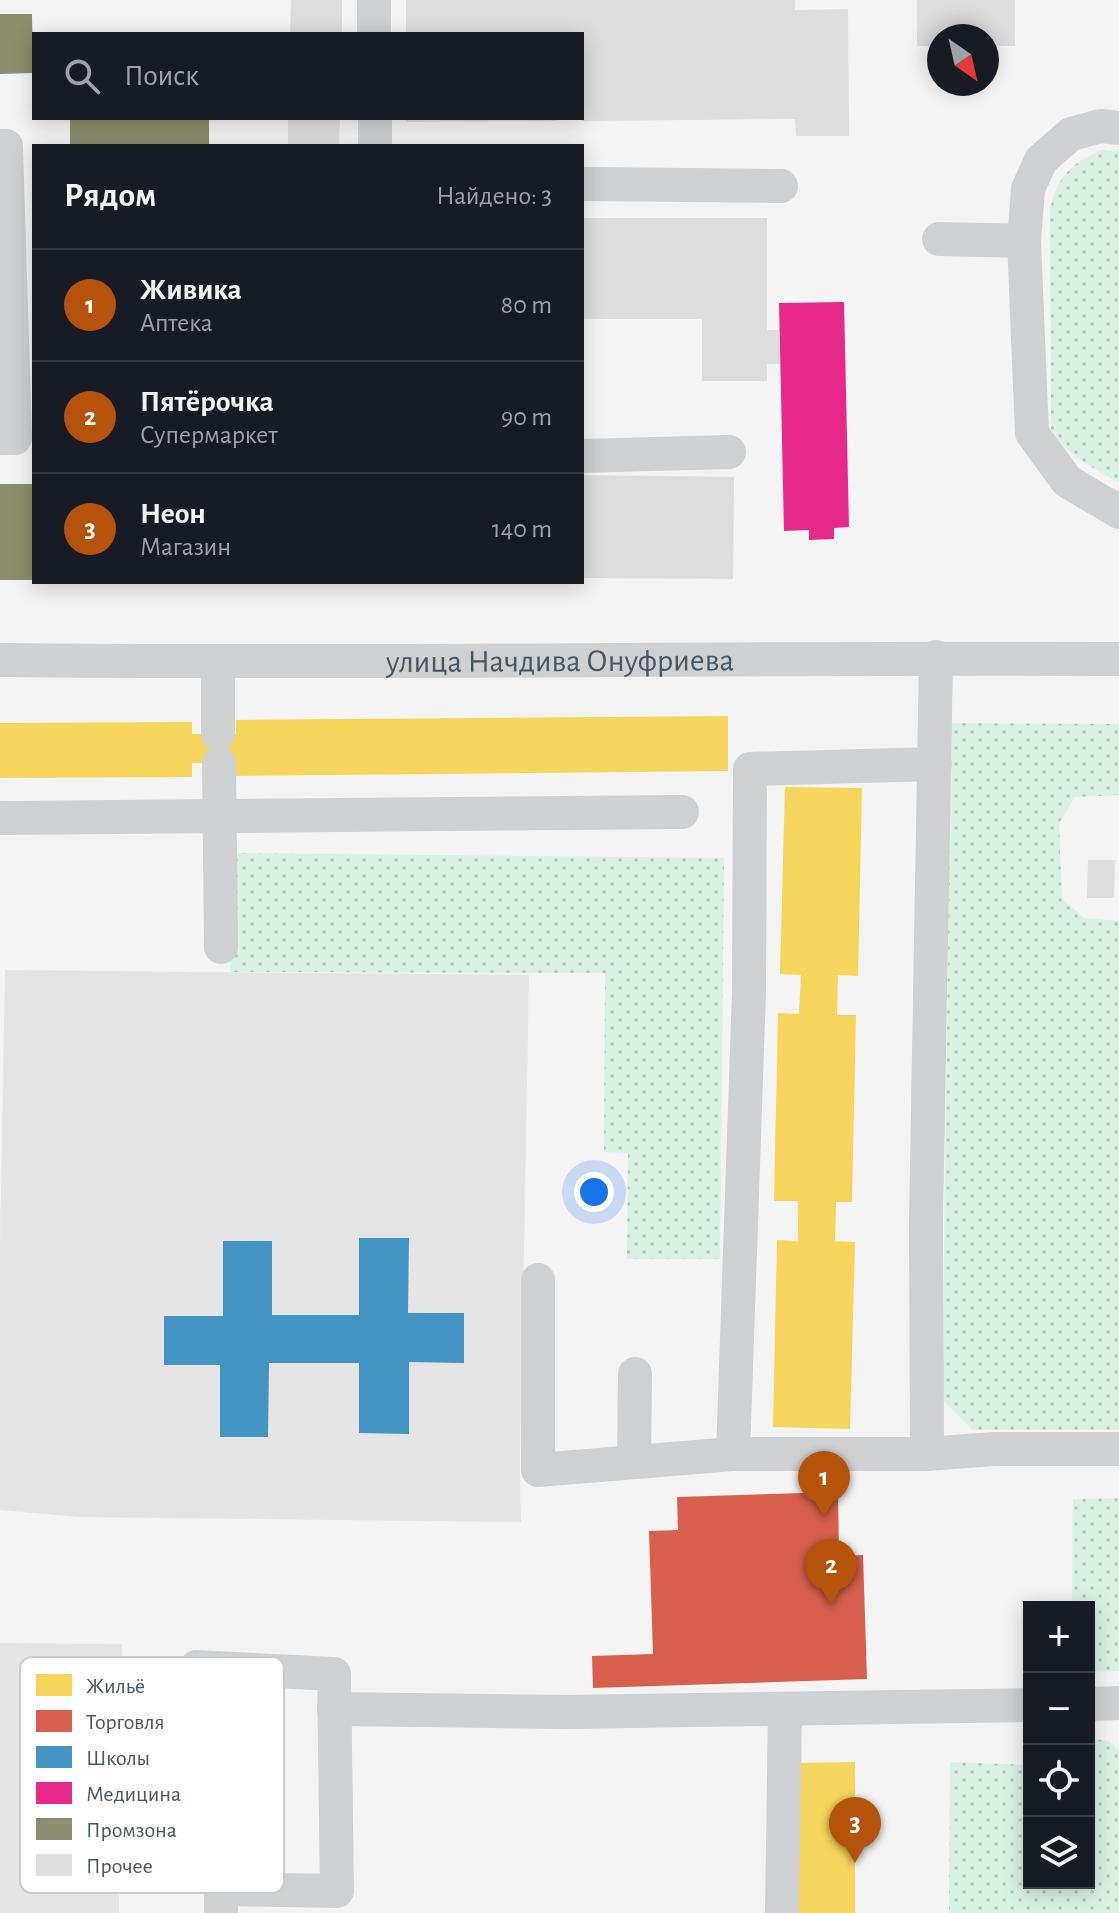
<!DOCTYPE html>
<html lang="ru">
<head>
<meta charset="utf-8">
<style>
	:root { --surface:#171b24; --page:#242831; --text:#f1f3f6; --muted:#9ea1a6; --line:#363941; --accent:#b45309 }
	body { margin:0; font-family:"Alegreya Sans",sans-serif; background:var(--page); color:var(--text) }
	.controls { position:absolute; right:24px; bottom:24px; display:grid; overflow:hidden; border-radius:0px; box-shadow:0 4px 20px #0003 }
	.controls button { width:72px; height:72px; display:grid; place-items:center; padding:0; border:0; border-bottom:2px solid var(--line); background:var(--surface); color:var(--text); font:40px sans-serif }
	.compass { position:absolute; left:927px; top:24px; width:72px; height:72px; border-radius:50%; background:var(--surface); box-shadow:0 4px 20px #0003; rotate:146deg }
	.you { position:absolute; left:594px; top:1192px; width:28px; height:28px; margin:-20px; border:6px solid #fff; border-radius:50%; background:#1a73e8; box-shadow:0 0 0 12px #1a73e833 }
	.badge { display:grid; place-items:center; width:52px; height:52px; border-radius:50%; background:var(--accent); color:#fff; font-size:26px; font-weight:700 }
	.pin { position:absolute; translate:-50% -66px; filter:drop-shadow(0 2px 4px #0008) }
	.pin::after { content:''; position:absolute; top:42px; width:28px; height:24px; background:inherit; clip-path:polygon(0 0,100% 0,50% 100%) }
	.list { margin:0; padding:0; list-style:none }
	h2 { display:flex; justify-content:space-between; align-items:center; height:104px; margin:0; padding:0 32px; font-size:34px }
	h2 small { font-size:26px; font-weight:400; color:var(--muted) }
	.list li { display:grid; grid-template-columns:52px 1fr auto; gap:24px; align-items:center; box-sizing:border-box; height:112px; padding:0 32px; border-top:2px solid var(--line) }
	.list b { display:block; font-size:30px; white-space:nowrap }
	.list p { margin:0; font-size:26px; white-space:nowrap; color:var(--muted) }
	.list em { font-size:26px; font-style:normal; color:var(--muted) }
	.icon { flex:none; width:44px; height:44px; fill:none; stroke:currentColor; stroke-width:2; stroke-linecap:round; stroke-linejoin:round }
	.map { position:relative; flex:none; width:1119px; height:1913px; overflow:hidden }
	.search { position:absolute; background:var(--surface); box-shadow:0 4px 20px #0003; left:32px; top:32px; width:552px; height:88px; display:flex; align-items:center; gap:20px; box-sizing:border-box; padding:0 28px; border-radius:0px; color:var(--muted); font-size:30px }
	.panel { position:absolute; background:var(--surface); box-shadow:0 4px 20px #0003; left:32px; top:144px; width:552px; height:440px; border-radius:0px }
	.map>svg:first-child { display:block }
</style>
</head>
<body>
<div class="map">
<svg width="1119" height="1913" viewBox="0 0 1119 1913">
	<defs>
		<pattern id="green-dots" width="8" height="8" patternUnits="userSpaceOnUse" patternTransform="scale(2)"><rect width="8" height="8" fill="#d9f2e3"/><path d="M2 2h.1M6 6h.1" fill="none" stroke="#b2c7bb" stroke-width="1.8" stroke-linecap="round"/></pattern>
	</defs>
	<rect width="100%" height="100%" fill="#f4f4f4"/>
	<!-- education -->
	<g fill="#e6e5e6">
		<polygon points="5,970 529,975 520,1470 521,1522 78,1517 0,1510 0,1247"/>
		<polygon points="0,1643 122,1644 119,1913 0,1913"/>
	</g>
	<!-- green -->
	<g fill="url(#green-dots)">
		<path d="M1102,150L1119,151V483C1093,467 1066,456 1051,429L1050,210C1057,177 1071,163 1102,150Z"/>
		<polygon points="951,723 1119,724 1119,795 1075,797 1059,823 1062,899 1085,918 1119,921 1119,1430 973,1430 942,1400"/>
		<polygon points="232,853 724,858 720,1259 627,1259 628,1153 604,1152 605,973 230,972"/>
		<polygon points="1119,1498 1119,1671 1089,1672 1089,1607 1072,1607 1073,1499"/>
		<polygon points="1094,1739 1108,1741 1119,1750 1119,1913 949,1913 950,1762 1029,1765 1029,1883 1089,1883 1089,1746"/>
	</g>
	<!-- homes -->
	<g fill="#f6d55c">
		<polygon points="728,716 728,771 236,776 236,763 192,763 192,777 0,778 0,723 192,722 192,734 236,734 236,720"/>
		<polygon points="785,787 862,788 858,976 838,975 837,1015 856,1015 852,1202 836,1202 835,1241 855,1242 850,1429 773,1427 777,1240 798,1241 798,1201 774,1201 778,1013 799,1014 801,975 780,974"/>
		<polygon points="855,1762 855,1913 797,1913 796,1763"/>
	</g>
	<!-- shops -->
	<polygon fill="#d6604d" points="838,1492 839,1556 863,1555 867,1679 593,1688 592,1656 653,1654 649,1531 678,1530 677,1497"/>
	<!-- schools -->
	<polygon fill="#4393c3" points="359,1238 409,1238 408,1313 464,1313 464,1363 409,1362 409,1434 359,1433 359,1363 269,1363 268,1437 220,1437 220,1365 164,1365 164,1316 223,1316 223,1241 272,1241 272,1315 359,1315"/>
	<!-- health -->
	<polygon fill="#e7298a" points="844,302 849,527 834,528 834,539 809,540 809,530 784,531 779,303"/>
	<!-- industry -->
	<g fill="#8c8c6e">
		<polygon points="0,14 32,14 33,73 0,74"/>
		<rect x="70" y="118" width="139" height="28"/>
		<rect x="0" y="484" width="34" height="96"/>
	</g>
	<!-- building -->
	<g fill="#ddddde">
		<polygon points="291,0 342,0 342,34 290,34"/>
		<polygon points="406,0 795,0 795,10 848,9 849,136 796,136 795,119 582,121 582,34 406,34"/>
		<polygon points="917,0 1015,0 1015,46 987,46 987,36 939,36 939,46 917,46"/>
		<polygon points="288,118 340,118 339,146 288,146"/>
		<polygon points="406,118 556,118 556,121 406,122"/>
		<polygon points="582,218 767,218 767,330 779,330 780,364 767,364 767,381 702,381 702,319 582,319"/>
		<polygon points="582,475 734,477 733,579 582,578"/>
		<polygon points="1088,860 1115,860 1114,898 1087,898"/>
	</g>
	<g fill="none" stroke-linecap="round" stroke-linejoin="round">
		<!-- minor -->
		<g stroke="#ced0d2" stroke-width="34">
			<polyline points="374,0 374,34"/>
			<polyline points="375,118 375,146"/>
			<polyline points="1119,128 1101,126 1071,134 1041,160 1028,189 1024,241 1032,433 1067,481 1119,512"/>
			<polyline points="0,146 6,146 15,438 0,438"/>
			<polyline points="582,184 781,186"/>
			<polyline points="939,239 1024,241"/>
			<polyline points="582,456 729,452"/>
			<path id="s1" d="M0,660C373,664 746,657 1119,659"/>
			<polyline points="218,734 218,662"/>
			<polyline points="219,763 221,947"/>
			<polyline points="0,818 682,812"/>
			<polyline points="538,1280 538,1470 733,1454 927,1454 994,1449 1119,1449"/>
			<polyline points="733,1454 749,992 750,769 935,764"/>
			<polyline points="927,1454 926,1222 936,657"/>
			<polyline points="634,1462 635,1374"/>
			<polyline points="196,1667 334,1674 337,1891 221,1889 221,1913"/>
			<polyline points="1089,1704 1119,1703"/>
			<polyline points="334,1709 567,1712 1029,1705"/>
			<polyline points="782,1913 785,1710"/>
		</g>
	</g>
	<g text-anchor="middle" stroke-width="8" stroke-linejoin="round" paint-order="stroke">
		<!-- street labels -->
		<g font-size="32" fill="#4a5661" stroke="#fff">
			<text dy="11" stroke="none"><textPath href="#s1" startOffset="560">улица Начдива Онуфриева</textPath></text>
		</g>
	</g>
	<!-- legend -->
	<rect x="20" y="1657" width="264" height="236" rx="12" fill="#fff" stroke="#c9ccd0" stroke-width="2"/>
	<rect x="36" y="1674" width="36" height="22" fill="#f6d55c"/>
	<rect x="36" y="1710" width="36" height="22" fill="#d6604d"/>
	<rect x="36" y="1746" width="36" height="22" fill="#4393c3"/>
	<rect x="36" y="1782" width="36" height="22" fill="#e7298a"/>
	<rect x="36" y="1818" width="36" height="22" fill="#8c8c6e"/>
	<rect x="36" y="1854" width="36" height="22" fill="#ddddde"/>
	<g font-size="22" fill="#4a5661">
		<text x="86" y="1693">Жильё</text>
		<text x="86" y="1729">Торговля</text>
		<text x="86" y="1765">Школы</text>
		<text x="86" y="1801">Медицина</text>
		<text x="86" y="1837">Промзона</text>
		<text x="86" y="1873">Прочее</text>
	</g>
</svg>
<div class="controls">
<button>+</button>
<button>−</button>
<button><svg class="icon" aria-label="locate" viewBox="0 0 24 24"><circle cx="12" cy="12" r="6"/><path d="M12 2v4M12 18v4M2 12h4M18 12h4"/></svg></button>
<button><svg class="icon" aria-label="layers" viewBox="0 0 24 24"><path d="M12 4l9 5-9 5-9-5zM3 14l9 5 9-5"/></svg></button>
</div>
<svg class="compass" viewBox="-18 -18 36 36"><path d="M0-13l5 13h-10z" fill="#e53935"/><path d="M0 13l5-13h-10z" fill="#9ea1a6"/></svg>
<div class="you"></div>
<div class="pin badge" style="left:824px;top:1517px">1</div>
<div class="pin badge" style="left:831px;top:1605px">2</div>
<div class="pin badge" style="left:855px;top:1863px">3</div>
<div class="search"><svg class="icon" aria-label="search" viewBox="0 0 24 24"><circle cx="10" cy="10" r="6"/><path d="M15 15l6 6"/></svg>Поиск</div>
<section class="panel">
<h2>Рядом<small>Найдено: 3</small></h2>
<ul class="list">
<li><span class="badge">1</span><div><b>Живика</b><p>Аптека</p></div><em>80 m</em></li>
<li><span class="badge">2</span><div><b>Пятёрочка</b><p>Супермаркет</p></div><em>90 m</em></li>
<li><span class="badge">3</span><div><b>Неон</b><p>Магазин</p></div><em>140 m</em></li>
</ul>
</section>
</div>
</body>
</html>
